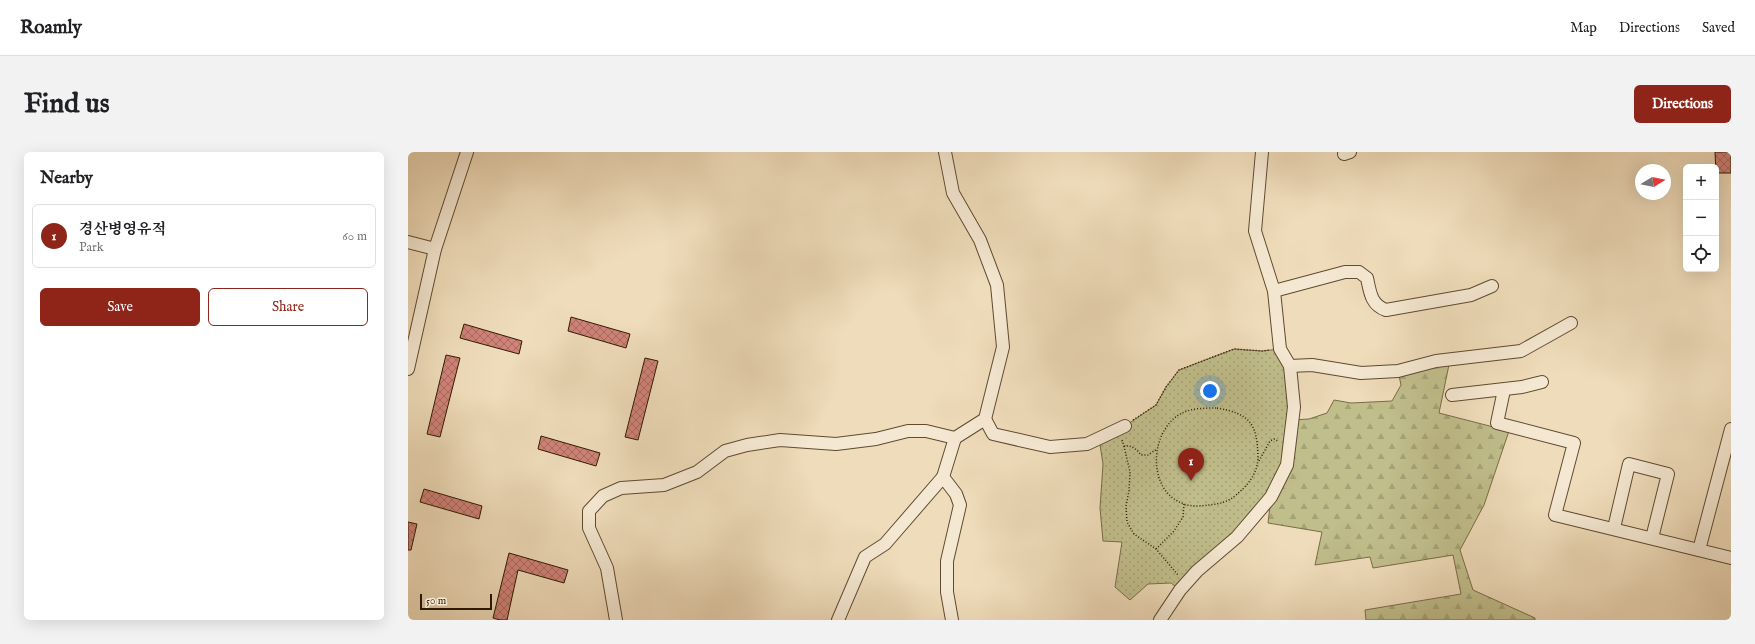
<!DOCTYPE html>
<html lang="en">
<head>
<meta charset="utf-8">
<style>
	:root { --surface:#fff; --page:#f2f2f2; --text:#202124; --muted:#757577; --line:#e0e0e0; --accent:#8f2418 }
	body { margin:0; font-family:"IM FELL English","Noto Serif KR",serif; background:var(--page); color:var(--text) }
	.controls { position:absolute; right:12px; top:12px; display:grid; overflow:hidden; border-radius:6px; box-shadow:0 4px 16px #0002 }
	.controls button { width:36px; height:36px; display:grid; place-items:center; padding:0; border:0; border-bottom:1px solid var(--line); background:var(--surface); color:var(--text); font:20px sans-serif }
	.compass { position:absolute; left:1227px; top:12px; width:36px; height:36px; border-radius:50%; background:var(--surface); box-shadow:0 4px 16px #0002; rotate:80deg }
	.scale { position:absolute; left:12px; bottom:10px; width:72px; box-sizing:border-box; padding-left:4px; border:2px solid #2f1b02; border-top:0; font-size:11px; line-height:14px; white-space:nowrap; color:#2f1b02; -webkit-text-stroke:3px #f5e8d2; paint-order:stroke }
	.you { position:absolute; left:802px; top:239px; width:14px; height:14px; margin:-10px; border:3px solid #fff; border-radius:50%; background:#1a73e8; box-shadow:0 0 0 6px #1a73e833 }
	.badge { display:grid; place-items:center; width:26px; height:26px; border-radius:50%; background:var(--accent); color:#fff; font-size:13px; font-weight:700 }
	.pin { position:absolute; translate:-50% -33px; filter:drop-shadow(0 1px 2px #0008) }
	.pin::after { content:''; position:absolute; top:21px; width:14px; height:12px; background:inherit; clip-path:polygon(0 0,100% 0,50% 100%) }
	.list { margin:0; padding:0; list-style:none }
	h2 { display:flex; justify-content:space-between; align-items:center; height:52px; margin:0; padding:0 16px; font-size:17px }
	h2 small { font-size:13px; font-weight:400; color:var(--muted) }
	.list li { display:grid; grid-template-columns:26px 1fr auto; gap:12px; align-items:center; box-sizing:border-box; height:64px; margin:0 8px 8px; padding:0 8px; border:1px solid var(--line); border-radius:6px }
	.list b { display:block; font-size:15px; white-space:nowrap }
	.list p { margin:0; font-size:13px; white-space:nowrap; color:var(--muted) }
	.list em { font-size:13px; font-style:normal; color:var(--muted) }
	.actions { display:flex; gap:8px; padding:12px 16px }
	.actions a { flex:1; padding:9px 0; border:1px solid var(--accent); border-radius:6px; text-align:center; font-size:14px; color:var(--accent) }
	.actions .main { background:var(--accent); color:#fff }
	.icon { flex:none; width:22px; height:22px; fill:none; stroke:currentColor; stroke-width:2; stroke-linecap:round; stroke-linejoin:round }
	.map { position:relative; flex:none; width:1323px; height:468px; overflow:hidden; border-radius:6px }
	header { display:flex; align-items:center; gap:24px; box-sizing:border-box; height:56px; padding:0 20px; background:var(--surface); border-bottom:1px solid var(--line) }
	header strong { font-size:19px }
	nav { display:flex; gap:22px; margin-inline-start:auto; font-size:14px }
	.intro { display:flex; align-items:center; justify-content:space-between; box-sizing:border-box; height:96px; padding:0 24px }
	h1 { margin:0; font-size:28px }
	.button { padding:10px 18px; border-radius:6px; background:var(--accent); color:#fff; font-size:14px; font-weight:700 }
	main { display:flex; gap:24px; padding:0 24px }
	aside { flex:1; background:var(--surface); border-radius:6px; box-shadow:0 4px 16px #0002 }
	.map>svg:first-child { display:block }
</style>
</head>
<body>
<header>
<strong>Roamly</strong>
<nav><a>Map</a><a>Directions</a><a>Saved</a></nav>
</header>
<div class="intro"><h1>Find us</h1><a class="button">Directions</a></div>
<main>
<aside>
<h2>Nearby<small></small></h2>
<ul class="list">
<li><span class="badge">1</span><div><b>경산병영유적</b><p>Park</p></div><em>60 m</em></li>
</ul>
<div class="actions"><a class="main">Save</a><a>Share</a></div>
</aside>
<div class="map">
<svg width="1323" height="468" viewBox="0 0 1323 468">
	<defs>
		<pattern id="grass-dots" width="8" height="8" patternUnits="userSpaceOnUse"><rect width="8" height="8" fill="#c0be8b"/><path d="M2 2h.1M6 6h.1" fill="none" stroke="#a5a376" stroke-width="1.8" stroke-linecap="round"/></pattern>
		<pattern id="forest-firs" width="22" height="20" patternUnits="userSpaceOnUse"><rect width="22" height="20" fill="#c0be8b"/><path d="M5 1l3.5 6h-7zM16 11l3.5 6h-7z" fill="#a5a376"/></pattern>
		<pattern id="building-cross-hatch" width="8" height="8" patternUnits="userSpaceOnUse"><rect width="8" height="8" fill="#d08379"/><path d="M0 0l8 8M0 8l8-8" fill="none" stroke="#a96a61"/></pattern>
	</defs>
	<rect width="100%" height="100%" fill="#efdcba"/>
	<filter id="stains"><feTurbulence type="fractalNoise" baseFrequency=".005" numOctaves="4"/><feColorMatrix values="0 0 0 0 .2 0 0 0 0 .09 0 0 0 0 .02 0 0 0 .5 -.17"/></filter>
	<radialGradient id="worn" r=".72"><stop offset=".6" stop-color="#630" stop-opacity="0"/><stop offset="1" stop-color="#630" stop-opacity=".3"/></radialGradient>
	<!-- grass -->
	<polygon fill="url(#grass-dots)" stroke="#786c46" points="826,197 854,199 872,197 886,255 879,313 863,345 772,438 763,431 740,432 722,448 707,435 714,390 695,389 692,356 695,312 691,286 717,274 748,253 758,235 771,218"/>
	<!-- forest -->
	<polygon fill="url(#forest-firs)" stroke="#786c46" points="1042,208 1031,261 1101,279 1076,353 1052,398 1065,438 1127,466 1127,468 958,468 957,458 1053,442 1045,403 965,416 962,405 907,413 914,380 860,371 863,345 879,313 884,268 901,267 919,261 926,248 943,251 984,249 993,233 990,219"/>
	<!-- building -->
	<g fill="url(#building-cross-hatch)" stroke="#2f1b02">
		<polygon points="1307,0 1323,0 1323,21 1308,21"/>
		<polygon points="163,165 222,182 218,196 160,179"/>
		<polygon points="56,172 114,189 111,202 52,186"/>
		<polygon points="38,203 52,206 32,285 19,282"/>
		<polygon points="237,206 250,209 230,288 217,285"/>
		<polygon points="133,284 192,301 188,314 130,297"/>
		<polygon points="16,337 74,354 71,367 12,350"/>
		<polygon points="0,370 9,372 3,398 0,398"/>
		<polygon points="101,401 160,418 156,431 110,418 99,468 92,468 85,466"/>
	</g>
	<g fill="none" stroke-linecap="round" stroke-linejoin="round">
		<!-- minor casing -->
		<g stroke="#5f4b30" stroke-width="14">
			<g id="minor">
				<polyline points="936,2 942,0"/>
				<polyline points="0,90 27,97"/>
				<path d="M866,139L937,120H951L959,126C962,140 963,153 978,158L1063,143L1084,134"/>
				<polyline points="882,214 904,213 953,221 990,219 1028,209 1113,199 1163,171"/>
				<polyline points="0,217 27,97 59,0"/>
				<polyline points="1096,238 1089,271 1166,291 1147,363 1323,406"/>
				<polyline points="1044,243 1114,235 1134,230"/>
				<polyline points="577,267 585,282 642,295 679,292 717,274"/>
				<polyline points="535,325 548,342 552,353 539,409 539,440 544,468"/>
				<polyline points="1206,376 1221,312 1260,322 1244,386"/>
				<polyline points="1291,398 1323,277"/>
				<polyline points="208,468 199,416 181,376 181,359 195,344 213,336 256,333 289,320 317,299 339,293 372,288 428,292 468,287 500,279 518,279 547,286 577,267 595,195 589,133 572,88 545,41 537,0"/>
				<polyline points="430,468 457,405 477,392 535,325 547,286"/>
				<polyline points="752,468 772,438 789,419 829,385 863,345 879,313 886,255 882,214 872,197 866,139 847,79 854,0"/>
			</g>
		</g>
		<!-- path -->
		<g stroke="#2f1b02" stroke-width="1.5" stroke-dasharray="1 2" stroke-linecap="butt">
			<path d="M809,256C843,262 849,272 850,305C850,321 840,333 828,343C820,350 811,352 801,353C793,354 784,355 776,352C738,339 741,278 774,261C784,256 798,256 809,256Z"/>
			<polyline points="725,268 748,253 758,235 771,218 826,197 854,199 862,198"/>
			<path d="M714,288L716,294C724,293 728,297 733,303H740L749,297"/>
			<polyline points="716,294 722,320 721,339 718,354 719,370 726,382 748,397 770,423"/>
			<polyline points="851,309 862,289 866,287 870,289"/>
			<polyline points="748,397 766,379 775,365 776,352"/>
		</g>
		<!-- minor -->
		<use href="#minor" stroke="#f5e8d2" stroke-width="12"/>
	</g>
	<rect width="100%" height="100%" filter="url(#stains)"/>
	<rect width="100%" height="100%" fill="url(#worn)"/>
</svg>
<div class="controls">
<button>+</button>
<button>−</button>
<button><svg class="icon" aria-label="locate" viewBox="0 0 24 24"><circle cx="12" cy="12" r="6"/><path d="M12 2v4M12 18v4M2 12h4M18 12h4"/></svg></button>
</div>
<svg class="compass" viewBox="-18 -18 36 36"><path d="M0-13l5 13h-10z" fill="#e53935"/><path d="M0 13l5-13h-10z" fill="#757577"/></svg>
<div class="scale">50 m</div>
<div class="you"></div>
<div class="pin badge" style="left:783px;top:329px">1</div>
</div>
</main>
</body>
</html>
